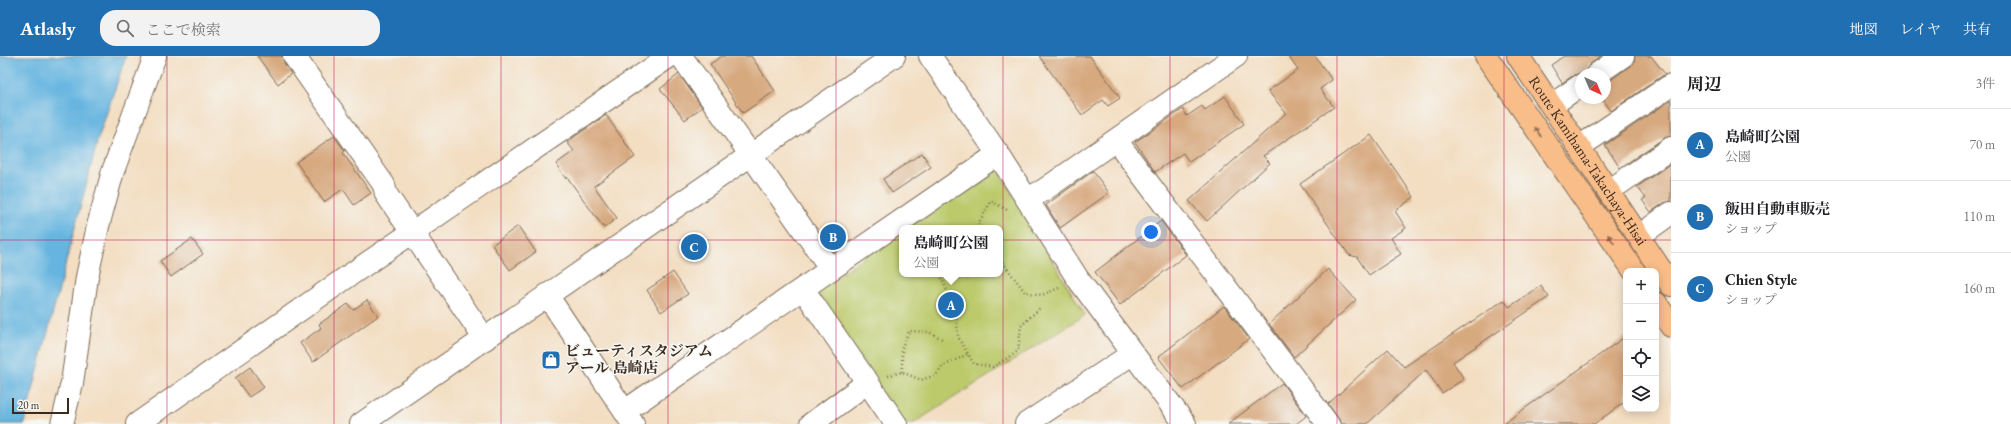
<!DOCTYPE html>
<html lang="ja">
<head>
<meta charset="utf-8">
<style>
	:root { --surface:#fff; --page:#f2f2f2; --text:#202124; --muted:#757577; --line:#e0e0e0; --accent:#1f6fb2 }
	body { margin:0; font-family:"EB Garamond","Noto Serif JP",serif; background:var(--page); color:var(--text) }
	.controls { position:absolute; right:12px; bottom:12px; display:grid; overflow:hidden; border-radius:8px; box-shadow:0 2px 10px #0003 }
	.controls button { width:36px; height:36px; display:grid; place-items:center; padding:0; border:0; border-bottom:1px solid var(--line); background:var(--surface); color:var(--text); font:20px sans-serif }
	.compass { position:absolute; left:1575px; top:12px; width:36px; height:36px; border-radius:50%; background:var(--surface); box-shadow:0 2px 10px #0003; rotate:136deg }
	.scale { position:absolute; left:12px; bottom:10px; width:57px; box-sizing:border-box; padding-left:4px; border:2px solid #3b2a1e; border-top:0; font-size:11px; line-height:14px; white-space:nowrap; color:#3b2a1e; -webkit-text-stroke:3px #f6f6f2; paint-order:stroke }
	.you { position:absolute; left:1151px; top:176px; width:14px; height:14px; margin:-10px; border:3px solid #fff; border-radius:50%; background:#1a73e8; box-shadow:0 0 0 6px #1a73e833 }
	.badge { display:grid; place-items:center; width:26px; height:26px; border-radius:50%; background:var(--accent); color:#fff; font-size:13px; font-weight:700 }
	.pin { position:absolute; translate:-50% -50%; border:2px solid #fff; box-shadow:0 1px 4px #0006 }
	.popup { position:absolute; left:899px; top:169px; width:104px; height:52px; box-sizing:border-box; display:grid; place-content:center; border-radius:8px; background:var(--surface); filter:drop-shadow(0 1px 3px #0005); font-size:13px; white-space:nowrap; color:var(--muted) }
	.popup b { font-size:15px; color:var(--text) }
	.popup::after { content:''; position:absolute; left:50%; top:100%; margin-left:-8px; border:8px solid transparent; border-top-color:var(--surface) }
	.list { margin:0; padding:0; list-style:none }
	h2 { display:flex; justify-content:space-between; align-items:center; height:52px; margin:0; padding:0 16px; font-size:17px }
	h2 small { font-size:13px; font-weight:400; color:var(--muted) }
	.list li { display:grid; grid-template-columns:26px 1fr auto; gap:12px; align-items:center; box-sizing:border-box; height:72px; padding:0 16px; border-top:1px solid var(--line) }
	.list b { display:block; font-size:15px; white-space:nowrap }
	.list p { margin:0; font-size:13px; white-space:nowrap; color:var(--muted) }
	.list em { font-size:13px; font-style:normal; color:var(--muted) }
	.icon { flex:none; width:22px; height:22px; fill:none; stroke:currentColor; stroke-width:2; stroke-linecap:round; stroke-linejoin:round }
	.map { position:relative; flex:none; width:1671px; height:368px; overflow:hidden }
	header { display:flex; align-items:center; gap:24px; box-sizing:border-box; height:56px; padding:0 20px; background:var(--accent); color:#fff }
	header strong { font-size:19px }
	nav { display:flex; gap:22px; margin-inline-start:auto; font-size:14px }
	.search { width:280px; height:36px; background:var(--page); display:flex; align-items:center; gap:10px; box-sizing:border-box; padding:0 14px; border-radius:16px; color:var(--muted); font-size:15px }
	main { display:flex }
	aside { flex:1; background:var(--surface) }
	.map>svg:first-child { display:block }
</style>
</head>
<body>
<header>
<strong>Atlasly</strong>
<div class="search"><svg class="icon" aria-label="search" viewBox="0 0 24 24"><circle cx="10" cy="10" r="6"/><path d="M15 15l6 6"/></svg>ここで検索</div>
<nav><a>地図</a><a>レイヤ</a><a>共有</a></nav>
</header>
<main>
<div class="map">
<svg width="1671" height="368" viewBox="0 0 1671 368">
	<rect width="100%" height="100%" fill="#f6f6f2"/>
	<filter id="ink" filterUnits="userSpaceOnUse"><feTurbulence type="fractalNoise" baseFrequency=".025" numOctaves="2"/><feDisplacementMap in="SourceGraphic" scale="8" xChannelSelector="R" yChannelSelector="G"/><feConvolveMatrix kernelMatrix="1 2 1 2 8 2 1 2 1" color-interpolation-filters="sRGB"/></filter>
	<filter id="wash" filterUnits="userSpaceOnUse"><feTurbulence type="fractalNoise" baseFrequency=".012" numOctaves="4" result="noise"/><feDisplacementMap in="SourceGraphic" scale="16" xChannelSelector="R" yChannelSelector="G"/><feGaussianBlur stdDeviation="0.9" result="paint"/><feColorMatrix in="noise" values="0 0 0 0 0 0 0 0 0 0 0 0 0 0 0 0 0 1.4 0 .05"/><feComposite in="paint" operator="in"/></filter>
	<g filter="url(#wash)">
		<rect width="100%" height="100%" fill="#f3dec2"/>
		<!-- green -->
		<polygon fill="#bcca6c" stroke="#7c7a45" points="992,114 999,115 1085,259 912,368 904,368 817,238 818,233 902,175 902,218 1000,218 1000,172 907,172"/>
		<!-- water -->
		<polygon fill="#66b5e0" stroke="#50707f" points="0,0 126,0 98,83 24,368 0,368"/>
		<g id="blocks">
			<!-- building -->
			<g fill="#d7a97f">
				<polygon points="257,0 282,0 284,7 291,18 278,28"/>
				<polygon points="722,0 751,0 775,35 743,57 710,8"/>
				<polygon points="1039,0 1090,0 1120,42 1108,50 1103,44 1082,59"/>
				<polygon points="1288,0 1315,0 1332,24 1320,33 1334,51 1263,100 1270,107 1207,165 1189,145 1286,57 1268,35 1298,14"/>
				<polygon points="1564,0 1601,0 1590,8 1585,17 1574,19 1562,27 1551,9"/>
				<polygon points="1635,0 1651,0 1665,18 1611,55 1602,42 1605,42 1605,28 1630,10 1634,6"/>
				<polygon points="679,18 702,51 685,64 660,33"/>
				<polygon points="1225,40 1244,68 1189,106 1183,97 1155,116 1135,86 1183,53 1187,60 1202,50 1205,54"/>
				<polygon points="1671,44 1671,80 1664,82 1620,112 1605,89"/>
				<polygon points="606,59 635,101 594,130 617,162 604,172 567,121 566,123 556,108 574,95 567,86"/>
				<polygon points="1371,79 1414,141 1395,155 1406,172 1391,182 1401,198 1369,219 1357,201 1349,199 1300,128"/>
				<polygon points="334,80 345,95 343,97 371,137 354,149 343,133 324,146 296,106"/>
				<polygon points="922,97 931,111 892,137 883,123"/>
				<polygon points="1671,107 1671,145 1664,147 1651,156 1642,144 1646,142 1637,131"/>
				<polygon points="1093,115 1109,137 1060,172 1046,149"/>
				<polygon points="1161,165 1186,199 1120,249 1095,216"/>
				<polygon points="518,170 536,196 510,214 492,189"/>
				<polygon points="192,183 203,198 171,221 160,205"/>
				<polygon points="1328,213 1356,244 1294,301 1269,268"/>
				<polygon points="673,216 688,238 661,256 647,234"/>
				<polygon points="1541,230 1549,241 1453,306 1464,323 1442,337 1426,314 1367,368 1342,368 1328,348 1388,293 1404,311 1504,244 1509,251"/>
				<polygon points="367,244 378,260 313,306 300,287 321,272 319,268 348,248 353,254"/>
				<polygon points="1224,250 1249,283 1183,333 1158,301"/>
				<polygon points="1626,280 1626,345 1594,368 1503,368"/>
				<polygon points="250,311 264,331 249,341 235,322"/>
				<polygon points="1282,327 1306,360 1296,368 1228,368"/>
			</g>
		</g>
	</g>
	<g filter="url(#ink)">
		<use href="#blocks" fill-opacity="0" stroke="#7b6957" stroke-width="1"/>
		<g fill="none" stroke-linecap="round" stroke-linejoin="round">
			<!-- minor casing -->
			<g stroke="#7b6957" stroke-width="24">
				<g id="minor">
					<polyline points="294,0 384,129 386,138 485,283"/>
					<polyline points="681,0 831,213"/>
					<polyline points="930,0 998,98 1078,223 1185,368"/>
					<polyline points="1597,18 1623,0"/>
					<polyline points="1562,42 1581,29"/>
					<polyline points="1116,84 1328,368"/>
					<polyline points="1579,91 1671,29"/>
					<polyline points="1619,128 1671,92"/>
					<polyline points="1027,143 1044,134 1236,0"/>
					<polyline points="1639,180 1671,157"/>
					<polyline points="803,233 896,368"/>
					<polyline points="547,239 633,368"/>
					<polyline points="625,355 998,98"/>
					<polyline points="62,368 72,327 87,221 98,170 113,115 155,0"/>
					<polyline points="137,368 347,221 670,0"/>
					<polyline points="361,368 894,0"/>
					<polyline points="811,368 868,326"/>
					<polyline points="1026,368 1132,298"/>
				</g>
			</g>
			<!-- major casing -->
			<g stroke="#7b6957" stroke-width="24">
				<g id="major">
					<polyline points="1486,0 1634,215"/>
					<path id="s1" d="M1518,0L1671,229"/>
					<polyline points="1656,247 1671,270"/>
				</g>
			</g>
			<!-- path -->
			<g stroke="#7b6957" stroke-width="2.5" stroke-dasharray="1 3" stroke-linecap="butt">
				<polyline points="976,172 991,145 1009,155"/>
				<polyline points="1000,203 1025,236 1042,239 1059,232"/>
				<polyline points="940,218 956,256 958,281 974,308 993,311 1018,295 1021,270 1041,251"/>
				<polyline points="902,316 902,291 909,275 929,276 942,283"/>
				<polyline points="888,320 902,316 921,324 936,319 943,310 968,298"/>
			</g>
			<!-- minor -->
			<use href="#minor" stroke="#fff" stroke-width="22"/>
			<!-- major -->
			<use href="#major" stroke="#f8bd89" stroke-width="22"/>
		</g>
		<!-- one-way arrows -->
		<defs><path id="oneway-solid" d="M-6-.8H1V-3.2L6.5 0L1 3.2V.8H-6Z"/></defs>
		<g fill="#906c4e">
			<use href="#oneway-solid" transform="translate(1538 76) rotate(-124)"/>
			<use href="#oneway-solid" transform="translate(1611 183) rotate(-125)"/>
		</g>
	</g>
	<!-- grid -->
	<path fill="none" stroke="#c2185b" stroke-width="1" stroke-opacity="0.55" d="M167,0V368M334,0V368M501,0V368M668,0V368M836,0V368M1003,0V368M1170,0V368M1337,0V368M1504,0V368M0,184H1671"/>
	<!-- icons -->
	<defs>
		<g id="shop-square" transform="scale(1)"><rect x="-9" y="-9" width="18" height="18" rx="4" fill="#1f6fb2" stroke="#f6f6f2"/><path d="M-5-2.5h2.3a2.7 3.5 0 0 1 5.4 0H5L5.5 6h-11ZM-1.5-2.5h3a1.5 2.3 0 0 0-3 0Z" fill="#fff"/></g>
	</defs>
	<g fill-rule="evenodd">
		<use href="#shop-square" x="551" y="304"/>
	</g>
	<g text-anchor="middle" stroke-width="3" stroke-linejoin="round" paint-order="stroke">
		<!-- street labels -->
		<g font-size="15" fill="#3b2a1e" stroke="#f6f6f2">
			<text dy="5" stroke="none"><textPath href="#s1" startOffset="126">Route Kamihama-Takachaya-Hisai</textPath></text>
		</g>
		<!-- poi labels -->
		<g font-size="15" font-weight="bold" fill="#3b2a1e" stroke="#f6f6f2" text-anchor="start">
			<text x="565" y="300">ビューティスタジアム<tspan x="565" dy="17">アール 島崎店</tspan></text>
		</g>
	</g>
</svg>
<div class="controls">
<button>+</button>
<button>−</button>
<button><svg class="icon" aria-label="locate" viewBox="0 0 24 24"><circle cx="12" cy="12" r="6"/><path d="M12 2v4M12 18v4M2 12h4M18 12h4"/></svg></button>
<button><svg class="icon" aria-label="layers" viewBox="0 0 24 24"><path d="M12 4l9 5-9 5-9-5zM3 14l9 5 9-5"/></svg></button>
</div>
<svg class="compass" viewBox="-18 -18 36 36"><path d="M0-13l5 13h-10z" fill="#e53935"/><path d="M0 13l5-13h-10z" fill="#757577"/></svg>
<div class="scale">20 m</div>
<div class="you"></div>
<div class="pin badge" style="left:951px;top:249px">A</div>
<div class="popup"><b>島崎町公園</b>公園</div>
<div class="pin badge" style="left:833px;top:181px">B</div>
<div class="pin badge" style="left:694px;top:191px">C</div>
</div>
<aside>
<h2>周辺<small>3件</small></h2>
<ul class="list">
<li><span class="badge">A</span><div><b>島崎町公園</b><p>公園</p></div><em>70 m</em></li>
<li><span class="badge">B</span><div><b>飯田自動車販売</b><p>ショップ</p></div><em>110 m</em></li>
<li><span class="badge">C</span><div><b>Chien Style</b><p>ショップ</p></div><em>160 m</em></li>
</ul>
</aside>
</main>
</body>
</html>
